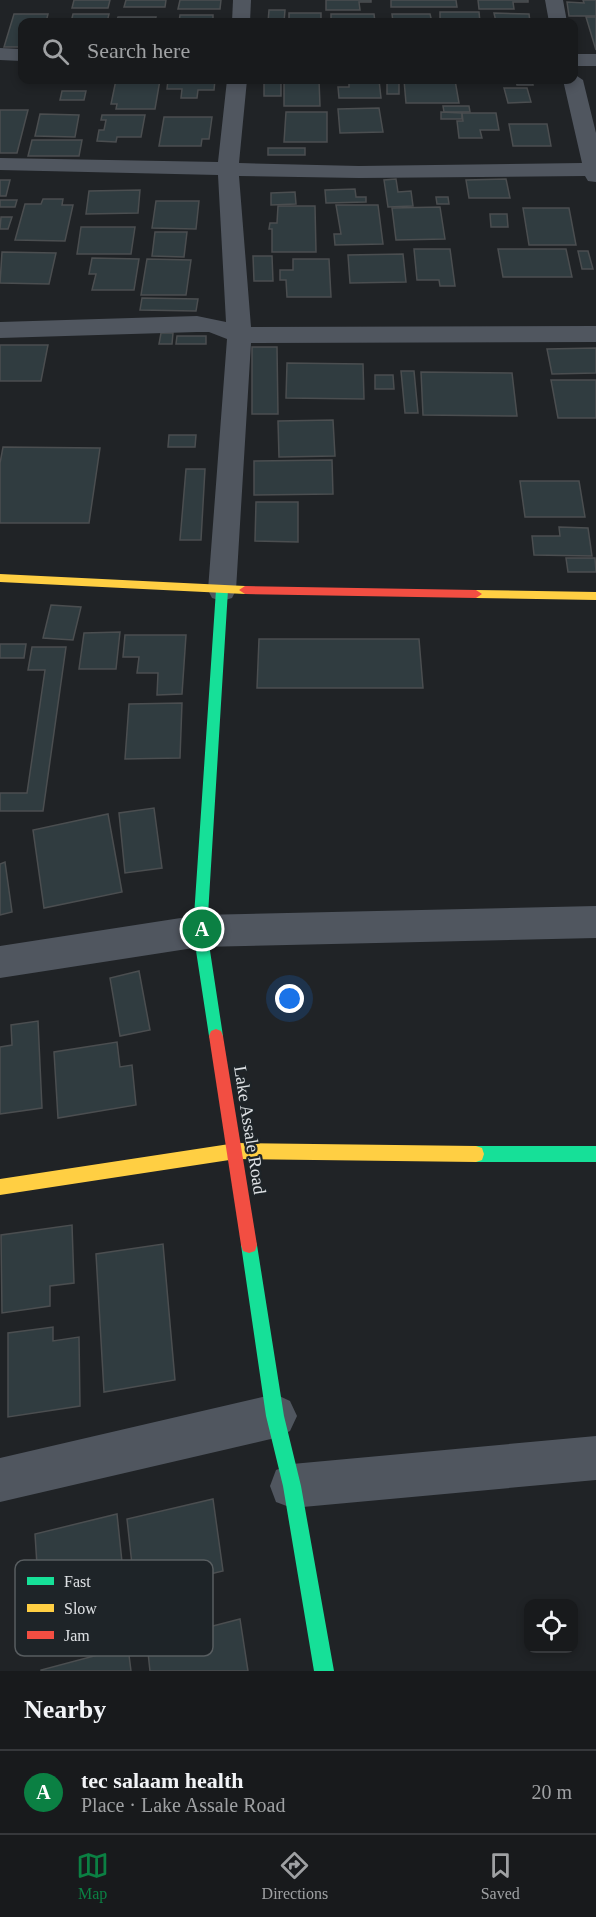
<!DOCTYPE html>
<html lang="en">
<head>
<meta charset="utf-8">
<style>
	:root { --surface:#181a1c; --page:#252729; --text:#f1f3f6; --muted:#9fa1a3; --line:#36383b; --accent:#0b8043 }
	body { margin:0; font-family:"Times New Roman",serif; background:var(--page); color:var(--text) }
	.controls { position:absolute; right:18px; bottom:18px; display:grid; overflow:hidden; border-radius:12px; box-shadow:0 3px 9px #0003 }
	.controls button { width:54px; height:54px; display:grid; place-items:center; padding:0; border:0; border-bottom:2px solid var(--line); background:var(--surface); color:var(--text); font:30px sans-serif }
	.you { position:absolute; left:290px; top:999px; width:21px; height:21px; margin:-15px; border:4px solid #fff; border-radius:50%; background:#1a73e8; box-shadow:0 0 0 9px #1a73e833 }
	.badge { display:grid; place-items:center; width:39px; height:39px; border-radius:50%; background:var(--accent); color:#fff; font-size:20px; font-weight:700 }
	.pin { position:absolute; translate:-50% -50%; border:3px solid #fff; box-shadow:0 2px 6px #0006 }
	.list { margin:0; padding:0; list-style:none }
	h2 { display:flex; justify-content:space-between; align-items:center; height:78px; margin:0; padding:0 24px; font-size:26px }
	h2 small { font-size:20px; font-weight:400; color:var(--muted) }
	.list li { display:grid; grid-template-columns:39px 1fr auto; gap:18px; align-items:center; box-sizing:border-box; height:84px; padding:0 24px; border-top:2px solid var(--line) }
	.list b { display:block; font-size:22px; white-space:nowrap }
	.list p { margin:0; font-size:20px; white-space:nowrap; color:var(--muted) }
	.list em { font-size:20px; font-style:normal; color:var(--muted) }
	.icon { flex:none; width:33px; height:33px; fill:none; stroke:currentColor; stroke-width:2; stroke-linecap:round; stroke-linejoin:round }
	.map { position:relative; flex:none; width:596px; height:1671px; overflow:hidden }
	.search { position:absolute; background:var(--surface); box-shadow:0 3px 9px #0003; left:18px; right:18px; top:18px; height:66px; display:flex; align-items:center; gap:15px; box-sizing:border-box; padding:0 21px; border-radius:12px; color:var(--muted); font-size:22px }
	.sheet { height:162px; background:var(--surface) }
	nav { display:flex; justify-content:space-around; align-items:center; box-sizing:border-box; height:84px; border-top:2px solid var(--line); background:var(--surface); font-size:16px; color:var(--muted) }
	nav a { display:grid; justify-items:center; gap:3px }
	nav .on { color:var(--accent) }
	.map>svg:first-child { display:block }
</style>
</head>
<body>
<div class="map">
<svg width="596" height="1671" viewBox="0 0 596 1671">
	<rect width="100%" height="100%" fill="#202326"/>
	<!-- building -->
	<g fill="#303c40" stroke="#4b4e50" stroke-width="1.5">
		<polygon points="74,0 110,0 108,8 72,8"/>
		<polygon points="126,0 166,0 165,7 124,7"/>
		<polygon points="180,0 221,0 220,9 178,9"/>
		<polygon points="326,0 371,0 371,2 359,2 360,10 326,10"/>
		<polygon points="391,0 456,0 457,7 391,7"/>
		<polygon points="478,0 528,0 528,2 513,2 514,9 479,9"/>
		<polygon points="583,0 596,0 596,16 569,16 567,2 584,3"/>
		<polygon points="269,10 285,10 284,22 268,22"/>
		<polygon points="440,12 479,12 480,22 440,22"/>
		<rect x="289" y="13" width="32" height="9"/>
		<polygon points="494,13 529,14 530,22 496,22"/>
		<polygon points="14,14 48,14 46,22 22,22 22,47 4,47"/>
		<polygon points="73,14 109,14 107,22 71,22"/>
		<polygon points="331,14 374,14 375,22 331,22"/>
		<polygon points="392,14 430,14 432,22 393,22"/>
		<polygon points="180,15 213,15 213,22 179,22"/>
		<polygon points="118,17 156,17 155,22 116,22"/>
		<polygon points="586,17 596,17 596,50"/>
		<polygon points="116,80 160,80 155,109 116,109 117,104 111,104"/>
		<polygon points="168,80 215,80 214,90 198,90 197,98 181,98 182,89 167,89"/>
		<polygon points="284,80 319,80 320,106 284,106"/>
		<polygon points="349,80 379,80 381,98 339,98 338,87 349,87"/>
		<rect x="387" y="80" width="12" height="14"/>
		<polygon points="404,80 455,80 459,103 406,103"/>
		<polygon points="516,80 532,80 533,85 517,85"/>
		<rect x="264" y="82" width="17" height="14"/>
		<polygon points="504,88 527,88 531,102 508,103"/>
		<polygon points="62,91 86,91 84,100 60,100"/>
		<polygon points="443,106 469,106 470,112 444,112"/>
		<polygon points="379,108 383,132 340,133 338,109"/>
		<polygon points="0,110 28,110 17,153 0,153"/>
		<polygon points="286,112 327,112 327,142 284,142"/>
		<polygon points="441,112 462,113 462,119 441,119"/>
		<polygon points="462,113 496,113 499,130 480,130 482,138 459,138 457,121 463,121"/>
		<polygon points="40,114 79,115 75,137 35,136"/>
		<polygon points="102,115 145,115 141,137 117,137 116,142 97,141 99,130 104,130 106,120 101,120"/>
		<polygon points="164,117 212,117 209,139 202,139 201,146 159,146"/>
		<polygon points="509,124 547,124 551,146 513,146"/>
		<polygon points="32,140 82,140 79,156 28,156"/>
		<rect x="268" y="148" width="37" height="7"/>
		<polygon points="396,179 398,192 411,191 413,206 388,207 384,180"/>
		<polygon points="506,179 510,198 469,198 466,180"/>
		<polygon points="0,180 10,180 6,196 0,196"/>
		<polygon points="355,189 356,197 366,197 366,202 326,203 325,190"/>
		<polygon points="140,190 138,213 86,214 89,191"/>
		<polygon points="295,192 296,204 271,205 271,193"/>
		<polygon points="436,197 448,197 449,204 437,204"/>
		<polygon points="43,199 63,199 62,205 73,205 65,241 15,240 25,204 41,204"/>
		<polygon points="0,200 17,200 15,207 0,207"/>
		<polygon points="156,201 199,201 196,229 152,228"/>
		<polygon points="336,205 378,205 383,244 335,245 334,234 341,234"/>
		<polygon points="278,206 315,206 316,252 272,252 272,229 269,229 270,223 277,223"/>
		<polygon points="440,207 445,239 396,240 392,208"/>
		<polygon points="523,208 569,208 576,245 529,245"/>
		<polygon points="490,214 507,214 508,227 491,227"/>
		<polygon points="1,217 12,217 8,229 0,229"/>
		<polygon points="81,227 135,227 131,254 77,254"/>
		<polygon points="155,232 187,232 184,257 152,256"/>
		<polygon points="414,249 450,249 455,286 440,286 439,280 417,280"/>
		<polygon points="498,249 566,249 572,277 503,277"/>
		<polygon points="578,251 588,251 593,269 582,269"/>
		<polygon points="2,252 56,253 49,284 0,283"/>
		<polygon points="403,254 406,282 350,283 348,255"/>
		<polygon points="253,256 272,256 273,281 254,281"/>
		<polygon points="92,258 139,259 134,290 92,290 96,274 89,274"/>
		<polygon points="147,259 191,260 186,295 141,295"/>
		<polygon points="293,259 329,259 331,297 287,297 286,280 280,280 280,270 293,270"/>
		<polygon points="142,298 198,299 196,311 140,310"/>
		<polygon points="161,333 173,333 172,344 159,344"/>
		<polygon points="177,336 206,336 206,344 176,344"/>
		<polygon points="0,345 48,345 41,381 0,381"/>
		<polygon points="252,347 277,347 278,414 252,414"/>
		<polygon points="596,348 596,373 552,374 547,349"/>
		<polygon points="287,363 363,364 364,399 286,398"/>
		<polygon points="401,371 414,371 418,413 405,413"/>
		<polygon points="421,372 512,373 517,416 423,415"/>
		<polygon points="375,375 393,375 394,389 375,389"/>
		<polygon points="551,380 596,380 596,418 558,418"/>
		<polygon points="333,420 335,456 279,457 278,421"/>
		<polygon points="169,435 196,435 195,447 168,447"/>
		<polygon points="3,447 100,448 89,523 0,523 0,463"/>
		<polygon points="332,460 333,494 254,495 254,461"/>
		<polygon points="186,469 205,469 201,540 180,540"/>
		<polygon points="520,481 579,481 585,517 525,517"/>
		<polygon points="256,502 298,502 298,542 255,541"/>
		<polygon points="559,527 588,528 592,556 534,555 532,536 560,536"/>
		<polygon points="566,558 595,558 596,572 568,572"/>
		<polygon points="51,605 81,607 73,640 43,638"/>
		<polygon points="120,632 116,669 79,669 84,633"/>
		<polygon points="125,635 186,635 182,694 157,695 158,673 137,673 139,657 123,657"/>
		<polygon points="259,639 419,639 423,688 257,688"/>
		<polygon points="0,644 26,644 24,658 0,658"/>
		<polygon points="32,647 66,647 43,811 0,811 0,793 27,793 45,670 28,670"/>
		<polygon points="182,703 180,758 125,759 129,704"/>
		<polygon points="154,808 162,868 125,873 119,813"/>
		<polygon points="108,814 122,892 44,908 33,830"/>
		<polygon points="5,862 12,912 0,915 0,864"/>
		<polygon points="139,971 150,1030 120,1036 110,978"/>
		<polygon points="38,1021 42,1108 0,1114 0,1047 12,1045 11,1025"/>
		<polygon points="117,1042 120,1067 132,1065 136,1105 58,1118 54,1052"/>
		<polygon points="72,1225 74,1283 50,1286 50,1306 2,1313 1,1235"/>
		<polygon points="163,1244 175,1380 104,1392 96,1254"/>
		<polygon points="53,1327 53,1341 79,1337 80,1406 8,1417 8,1333"/>
		<polygon points="213,1499 223,1571 135,1592 127,1519"/>
		<polygon points="117,1514 125,1591 40,1612 35,1534"/>
		<polygon points="240,1619 248,1671 150,1671 147,1643"/>
		<polygon points="128,1647 131,1671 41,1671 41,1670"/>
	</g>
	<g fill="none" stroke-linecap="round" stroke-linejoin="round">
		<!-- street -->
		<g fill="#50565f" fill-rule="evenodd">
			<polygon points="233,0 251,0 250,22 232,22"/>
			<polygon points="545,0 563,0 567,22 549,22"/>
			<polygon points="0,48 22,49 22,61 0,60"/>
			<rect x="574" y="54" width="22" height="12"/>
			<polygon points="574,74 583,80 596,133 596,182 588,181 585,176 359,178 239,176 251,327 596,326 596,342 251,343 236,590 232,598 222,601 212,598 208,590 227,339 209,332 197,332 0,338 0,322 197,316 226,322 218,175 0,170 0,158 218,162 227,80 247,80 239,163 359,166 582,163 563,80 574,80"/>
			<polygon points="596,906 596,938 200,947 0,978 0,946 200,915"/>
			<polygon points="275,1394 290,1401 297,1416 290,1431 275,1438 0,1502 0,1458"/>
			<polygon points="596,1436 596,1480 292,1508 276,1502 270,1486 276,1470 292,1464"/>
		</g>
		<!-- fast -->
		<g fill="#16e098" fill-rule="evenodd">
			<polygon points="222,586 228,590 207,931 223,1036 221,1041 216,1043 211,1041 209,1036 193,931 216,590"/>
			<polygon points="476,1146 596,1146 596,1162 476,1162 470,1160 468,1154 470,1148"/>
			<polygon points="249,1237 255,1239 257,1245 284,1416 301,1486 334,1671 314,1671 283,1486 266,1416 241,1245 243,1239"/>
		</g>
		<!-- slow -->
		<g fill="#ffcf43" fill-rule="evenodd">
			<polygon points="0,574 245,586 251,590 245,594 0,582"/>
			<polygon points="476,590 596,592 596,600 476,598 470,594"/>
			<polygon points="236,1143 476,1146 482,1148 484,1154 482,1160 476,1162 236,1159 0,1195 0,1179"/>
		</g>
		<!-- jam -->
		<g fill="#f24e42" fill-rule="evenodd">
			<polygon points="245,586 476,590 482,594 476,598 245,594 239,590"/>
			<polygon points="216,1029 221,1031 223,1036 257,1245 255,1251 249,1253 243,1251 241,1245 209,1036 211,1031"/>
		</g>
	</g>
	<g text-anchor="middle" stroke-width="4.5" stroke-linejoin="round" paint-order="stroke">
		<!-- street labels -->
		<g font-size="18" fill="#dee1e4" stroke="#1e2428">
			<text transform="translate(250 1130) rotate(81)" y="6">Lake Assale Road</text>
		</g>
	</g>
	<!-- legend -->
	<rect x="15" y="1560" width="198" height="96" rx="9" fill="#1e2428" stroke="#585d60" stroke-width="1.5"/>
	<rect x="27" y="1577" width="27" height="8" fill="#16e098"/>
	<rect x="27" y="1604" width="27" height="8" fill="#ffcf43"/>
	<rect x="27" y="1631" width="27" height="8" fill="#f24e42"/>
	<g font-size="16" fill="#dee1e4">
		<text x="64" y="1587">Fast</text>
		<text x="64" y="1614">Slow</text>
		<text x="64" y="1641">Jam</text>
	</g>
</svg>
<div class="controls">
<button><svg class="icon" aria-label="locate" viewBox="0 0 24 24"><circle cx="12" cy="12" r="6"/><path d="M12 2v4M12 18v4M2 12h4M18 12h4"/></svg></button>
</div>
<div class="you"></div>
<div class="pin badge" style="left:202px;top:929px">A</div>
<div class="search"><svg class="icon" aria-label="search" viewBox="0 0 24 24"><circle cx="10" cy="10" r="6"/><path d="M15 15l6 6"/></svg>Search here</div>
</div>
<section class="sheet">
<h2>Nearby<small></small></h2>
<ul class="list">
<li><span class="badge">A</span><div><b>tec salaam health</b><p>Place · Lake Assale Road</p></div><em>20 m</em></li>
</ul>
</section>
<nav>
<a class="on"><svg class="icon" aria-label="map" viewBox="0 0 24 24"><path d="M3 6l6-2 6 2 6-2v14l-6 2-6-2-6 2zM9 4v14M15 6v14"/></svg>Map</a>
<a><svg class="icon" aria-label="directions" viewBox="0 0 24 24"><path d="M12 3l9 9-9 9-9-9zM9 14v-3h6M13 9l2 2-2 2"/></svg>Directions</a>
<a><svg class="icon" aria-label="saved" viewBox="0 0 24 24"><path d="M7 4h10v16l-5-4-5 4z"/></svg>Saved</a>
</nav>
</body>
</html>
